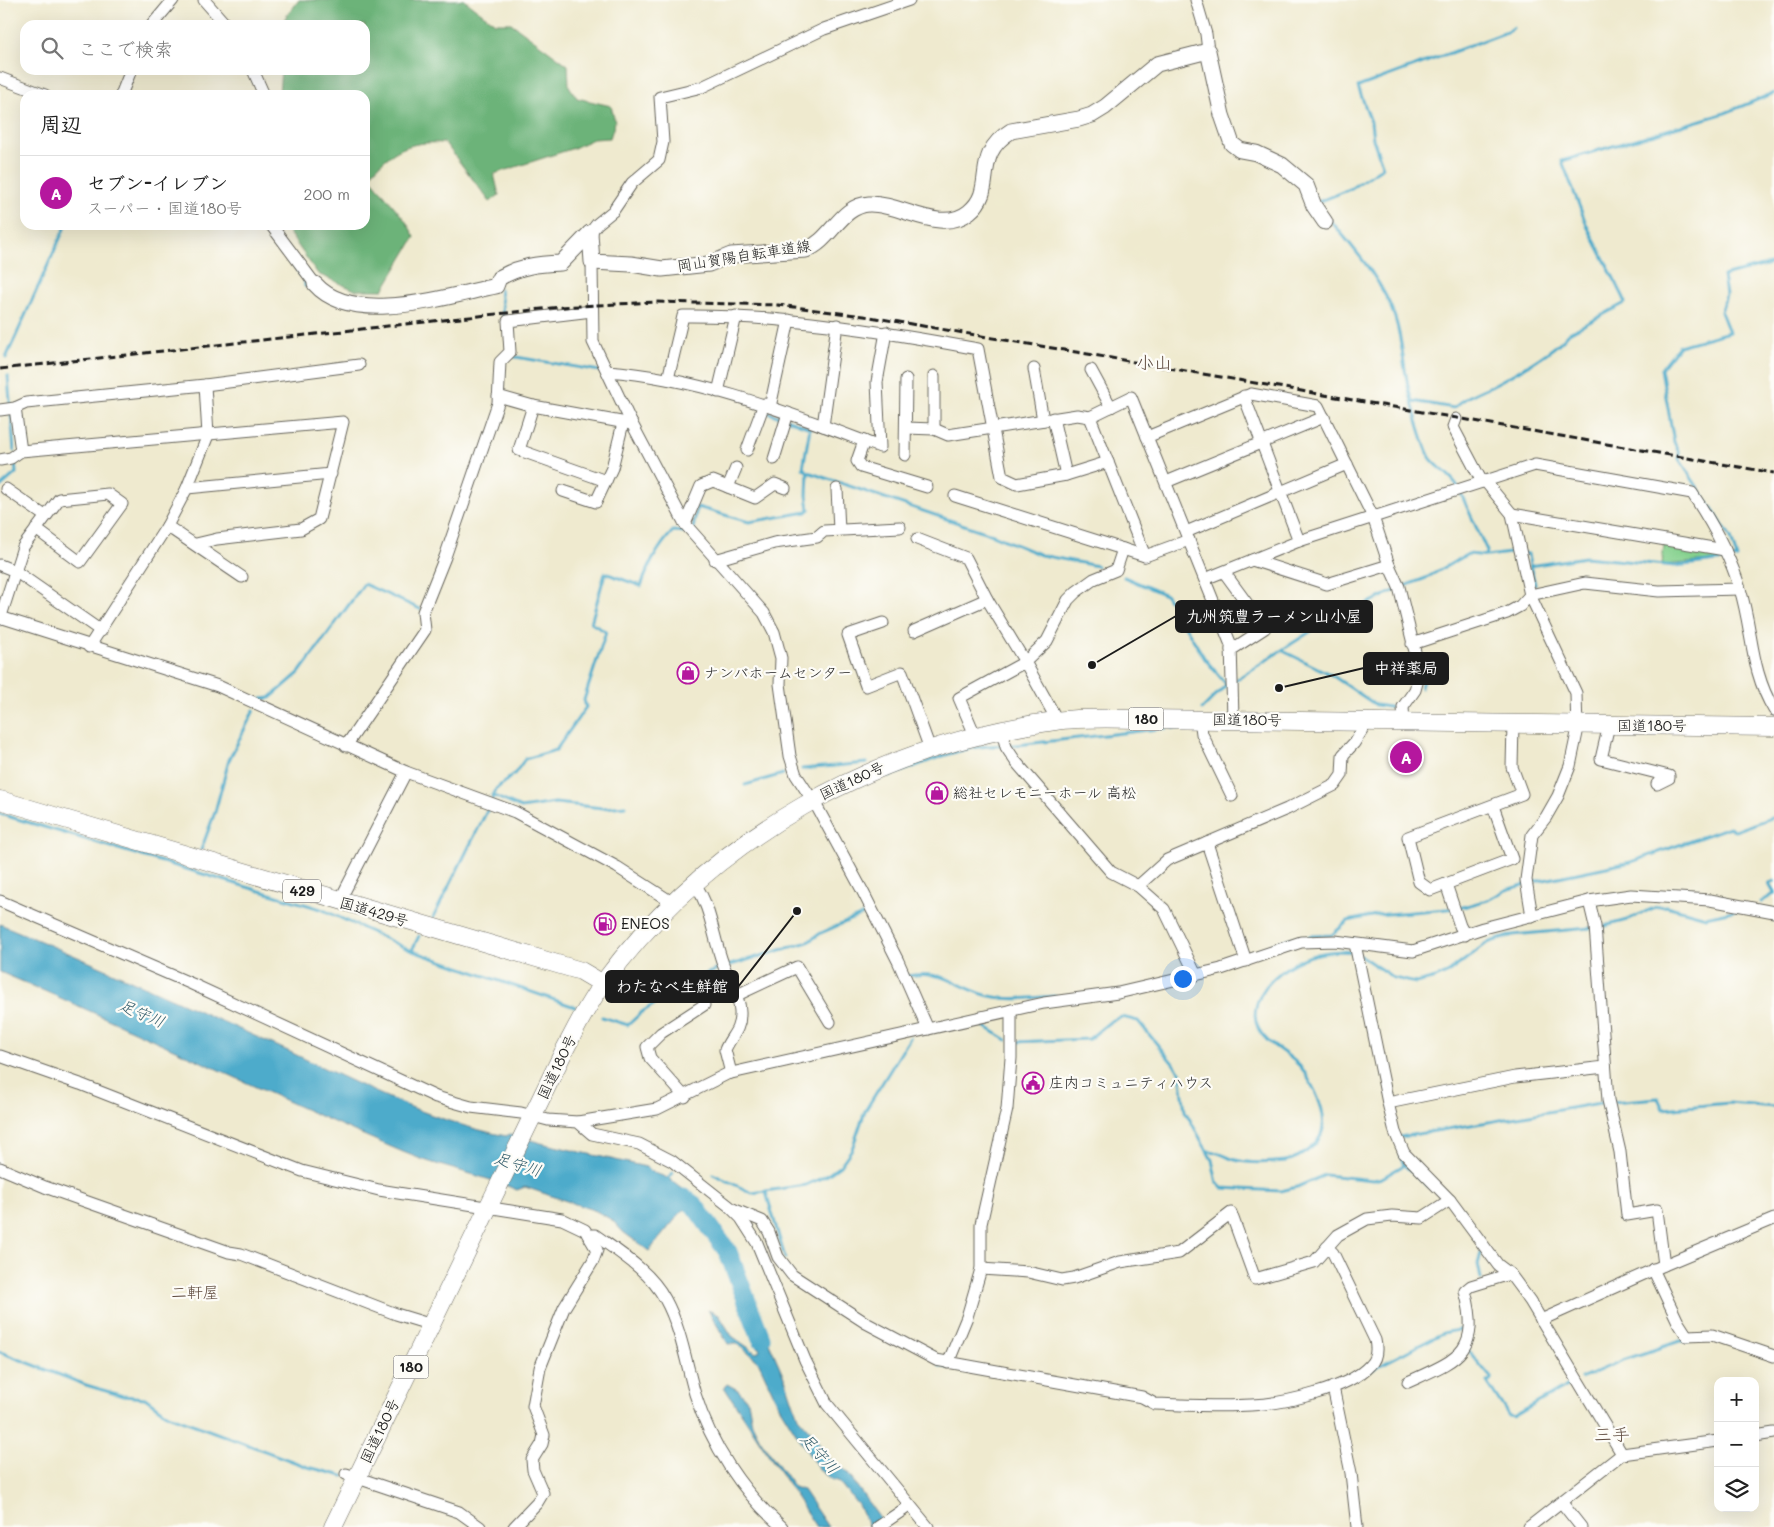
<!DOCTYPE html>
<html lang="ja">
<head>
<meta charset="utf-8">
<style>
	:root { --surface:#fff; --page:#f2f2f2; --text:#222; --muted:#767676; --line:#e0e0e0; --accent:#b5179e }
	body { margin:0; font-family:Mali,"Klee One",sans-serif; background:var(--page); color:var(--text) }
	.controls { position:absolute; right:15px; bottom:15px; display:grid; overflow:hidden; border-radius:10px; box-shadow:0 5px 20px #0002 }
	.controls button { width:45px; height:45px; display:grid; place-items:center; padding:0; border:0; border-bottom:1px solid var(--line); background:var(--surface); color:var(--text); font:25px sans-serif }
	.you { position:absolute; left:1182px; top:978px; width:18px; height:18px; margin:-12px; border:4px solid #fff; border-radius:50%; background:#1a73e8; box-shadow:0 0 0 8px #1a73e833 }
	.badge { display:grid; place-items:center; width:32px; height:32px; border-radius:50%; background:var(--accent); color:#fff; font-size:16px; font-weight:700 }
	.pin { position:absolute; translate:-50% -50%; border:2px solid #fff; box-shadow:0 1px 5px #0006 }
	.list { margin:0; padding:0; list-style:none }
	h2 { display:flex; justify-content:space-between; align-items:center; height:65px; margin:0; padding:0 20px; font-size:21px }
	h2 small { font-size:16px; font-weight:400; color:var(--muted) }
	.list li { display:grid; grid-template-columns:32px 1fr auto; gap:15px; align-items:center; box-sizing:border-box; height:75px; padding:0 20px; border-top:1px solid var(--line) }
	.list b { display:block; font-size:19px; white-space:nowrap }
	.list p { margin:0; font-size:16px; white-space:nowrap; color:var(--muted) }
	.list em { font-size:16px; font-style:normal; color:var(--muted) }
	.icon { flex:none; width:28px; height:28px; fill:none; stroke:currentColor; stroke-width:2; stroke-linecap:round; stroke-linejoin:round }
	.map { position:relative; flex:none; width:1774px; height:1527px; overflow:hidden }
	.search { position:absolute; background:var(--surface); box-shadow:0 5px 20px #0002; left:20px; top:20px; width:350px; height:55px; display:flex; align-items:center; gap:12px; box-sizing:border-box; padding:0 18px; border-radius:15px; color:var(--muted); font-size:19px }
	.panel { position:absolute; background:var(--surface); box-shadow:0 5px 20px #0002; left:20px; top:90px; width:350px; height:140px; border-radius:15px }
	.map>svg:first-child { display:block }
</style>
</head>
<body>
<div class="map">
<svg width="1774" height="1527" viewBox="0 0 1774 1527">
	<rect width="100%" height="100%" fill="#fdfcf7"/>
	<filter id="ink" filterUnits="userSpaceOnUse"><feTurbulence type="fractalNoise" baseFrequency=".02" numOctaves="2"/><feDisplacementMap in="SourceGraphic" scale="10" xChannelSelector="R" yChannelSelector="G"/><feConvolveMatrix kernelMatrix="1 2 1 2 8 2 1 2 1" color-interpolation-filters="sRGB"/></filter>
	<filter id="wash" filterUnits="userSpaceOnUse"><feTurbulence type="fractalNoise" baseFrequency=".0096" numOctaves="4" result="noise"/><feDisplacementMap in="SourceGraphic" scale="20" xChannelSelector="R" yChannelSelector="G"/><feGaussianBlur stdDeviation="1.12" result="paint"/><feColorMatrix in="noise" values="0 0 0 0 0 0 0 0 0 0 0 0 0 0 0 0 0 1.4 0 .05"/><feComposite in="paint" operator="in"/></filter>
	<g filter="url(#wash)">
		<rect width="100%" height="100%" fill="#efeacf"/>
		<!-- green -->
		<polygon fill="#85d18e" stroke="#507655" points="1664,544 1717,553 1722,560 1662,565"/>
		<!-- forest -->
		<path fill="#6cb379" stroke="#44684a" d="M299,0H464L495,23H511L568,65L569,86L577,98L611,106L615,122L610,138L593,139L574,148L494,174L499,195L490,202L445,143C408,141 393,149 369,176L405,220L415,237L383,290H355L318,274L289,233L286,225H365V95H279L281,70H365V25H284L285,18Z"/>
		<!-- water -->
		<g fill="#4dabcb" stroke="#346474">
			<path d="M0,924C97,964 192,1008 288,1051C358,1084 429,1121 506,1136L510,1134L541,1143L646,1167C654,1175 662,1174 671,1180C679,1185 686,1192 693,1198L649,1251L623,1232L612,1220L596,1211L525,1187L517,1190C481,1174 440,1168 403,1152C267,1095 136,1029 0,972Z"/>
			<polygon points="708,1310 719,1315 732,1336 756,1353 760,1351 748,1322 750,1315 756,1313 786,1381 798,1417 813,1434 828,1458 846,1471 886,1527 869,1527 858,1505 838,1481 832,1480 818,1469 779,1406 758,1361 737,1344 728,1344"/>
			<polygon points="727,1384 738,1390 748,1401 752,1423 760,1439 794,1487 803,1490 828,1527 816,1527 724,1387"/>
		</g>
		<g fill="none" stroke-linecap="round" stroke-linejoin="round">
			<!-- stream -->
			<g stroke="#4dabcb" stroke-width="3">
				<polyline points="1318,202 1350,189 1383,167 1373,139 1371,122 1358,87 1507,32 1513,28"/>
				<path d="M1331,221C1355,250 1383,281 1395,318C1404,345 1403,374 1412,401"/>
				<polyline points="282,249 305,280 305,286"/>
				<polyline points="500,290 504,321"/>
				<polyline points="510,356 600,371"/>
				<polyline points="6,358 66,225"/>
				<polyline points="8,376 14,451"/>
				<polyline points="764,411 810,428 803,468 808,472 988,533 1041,555 1097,566"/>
				<polyline points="0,487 16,473 15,460"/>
				<polyline points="693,529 697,507 749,522 807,512 809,510 807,495 808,472"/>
				<polyline points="1523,553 1528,554 1530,566 1585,557 1675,566 1726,560"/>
				<path d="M1486,556L1487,551L1457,485C1450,475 1440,469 1432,460C1426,454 1414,411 1412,401L1454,408C1465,396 1479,392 1493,385C1516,373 1554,352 1569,333L1625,303L1624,298L1587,226L1562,161L1725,113L1774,93"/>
				<polyline points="1732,559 1737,558 1731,538 1679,459 1679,453 1674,442 1661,369 1679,346 1729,332 1721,312 1726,295 1723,276 1774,263"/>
				<polyline points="1530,566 1535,584"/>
				<polyline points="1124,577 1166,595 1205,659 1226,684"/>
				<polyline points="1402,587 1426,578 1468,554 1488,556 1517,552"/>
				<polyline points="1283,651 1330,674 1376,705 1401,709"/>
				<polyline points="1234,681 1316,628 1396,590"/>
				<polyline points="1421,688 1425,672"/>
				<polyline points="261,699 270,698 299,673 364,584 420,609"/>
				<polyline points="1202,709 1228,683"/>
				<polyline points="1172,728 1182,728 1185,726"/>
				<polyline points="1008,746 1166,728"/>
				<polyline points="802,769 867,763"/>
				<path d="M888,775L890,776C925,763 964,744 1002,746"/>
				<polyline points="745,785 783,774"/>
				<polyline points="492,795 521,808 555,803 603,808 625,806"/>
				<path d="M492,799L496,789L515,773L525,759L556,750L586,707L584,700L606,632L591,623L605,573L641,586C649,565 657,548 673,531L685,532"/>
				<polyline points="0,814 321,909 410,950 575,1007"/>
				<polyline points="201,850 215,812 229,760 254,710"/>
				<polyline points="1774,881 1769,884 1774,893"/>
				<polyline points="1761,902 1774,894"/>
				<polyline points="433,918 489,807"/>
				<polyline points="1309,936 1332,935 1348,921 1376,915 1459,908 1488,900 1506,890 1534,882 1631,862 1730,827 1735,831 1774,817"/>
				<polyline points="412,950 419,936"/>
				<polyline points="1257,951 1288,939 1300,937"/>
				<polyline points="1361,956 1394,978 1416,983 1436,978 1449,972 1487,943 1513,935 1601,927 1627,920 1656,907 1666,906 1706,917 1737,910"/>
				<polyline points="727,966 808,942 821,933 869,912"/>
				<path d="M907,976C949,968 961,992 995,997C1015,1001 1036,997 1056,996"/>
				<polyline points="602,1017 628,1025 642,1012 696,978 721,968"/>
				<polyline points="970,1025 979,1023 1007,1040"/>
				<polyline points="1015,1042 1089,1039 1111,1021 1122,1017 1138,1021 1180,1072 1185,1111 1212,1160 1217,1183 1222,1188 1281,1191 1297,1187 1325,1175 1373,1180 1382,1178 1404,1165 1400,1155"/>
				<polyline points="1612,1102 1658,1098 1663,1109 1729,1103 1774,1107"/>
				<polyline points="1400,1137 1606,1102"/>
				<path d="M1207,1151C1216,1150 1224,1156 1232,1159C1247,1164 1269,1163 1285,1161C1296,1159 1304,1154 1312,1147C1336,1127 1317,1092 1303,1070C1294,1057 1279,1051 1268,1041C1242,1017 1260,988 1282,971C1303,956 1327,949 1353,952"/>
				<polyline points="1404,1165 1430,1187"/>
				<polyline points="713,1174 752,1193 806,1185 826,1176 840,1166 852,1149 865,1111 910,1038"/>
				<polyline points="667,1180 673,1173"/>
				<polyline points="766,1192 785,1258"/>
				<polyline points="1481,1279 1478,1264 1482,1250"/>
				<polyline points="1467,1349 1492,1379 1487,1382 1509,1416 1513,1417 1572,1383"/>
				<polyline points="0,1352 86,1385 123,1396 145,1398 168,1415 308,1467 343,1476"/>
				<polyline points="940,1366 972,1372"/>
				<polyline points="1371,1370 1443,1333 1468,1328"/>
				<polyline points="1581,1379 1623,1360 1680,1341 1688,1341"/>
			</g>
			<!-- river -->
			<polyline stroke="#4dabcb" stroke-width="19" points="666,1200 684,1198 694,1205 728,1252 761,1338"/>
		</g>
	</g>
	<g filter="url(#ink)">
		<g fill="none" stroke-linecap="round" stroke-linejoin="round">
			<!-- minor casing -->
			<g stroke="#66645b" stroke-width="13">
				<g id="minor">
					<polyline points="204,0 226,25"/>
					<polyline points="1196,0 1206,34 1208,51"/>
					<polyline points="152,25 173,0"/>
					<polyline points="253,70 264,95"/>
					<polyline points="0,78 45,95"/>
					<polyline points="121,95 131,70"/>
					<polyline points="271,225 315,284"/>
					<polyline points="590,233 597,224 613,211 632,183 659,160 663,142 660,97 702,87 824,29 909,0"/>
					<polyline points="592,262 593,342 630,420 685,524 764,613 774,632 781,658 780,684 790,756 796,775 817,807 862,890 898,961 928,1029"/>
					<polyline points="1034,369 1043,420"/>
					<polyline points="1091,370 1111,407"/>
					<path d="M607,371C702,378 791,414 880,447L877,382L886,332"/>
					<path d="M668,379L683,316C783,315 880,331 978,349L1002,477L1017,484L1066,475L1108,462"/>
					<polyline points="718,392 736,316"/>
					<polyline points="498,396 533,406 632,424"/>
					<polyline points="1244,396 1299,541"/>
					<polyline points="533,406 519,450 606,481"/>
					<polyline points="770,407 789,320"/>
					<polyline points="15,408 21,451"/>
					<polyline points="0,410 15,408 26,403 205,385 359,365"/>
					<polyline points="1053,418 1066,475"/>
					<polyline points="1456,419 1453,427 1482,482"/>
					<polyline points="823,426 837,325"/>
					<polyline points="906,428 934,429 948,435 1077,415 1090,417"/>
					<polyline points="934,429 934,376"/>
					<polyline points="1147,437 1251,394 1318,406 1373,517 1389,565 1399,587 1420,672 1415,690 1403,707 1404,722"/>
					<polyline points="864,441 857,461 861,467 927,487"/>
					<polyline points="747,450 764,404"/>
					<polyline points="905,455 906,379"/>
					<polyline points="774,459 788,413"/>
					<polyline points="0,460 11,458 21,451 343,422 319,519 301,529 217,539 196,544"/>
					<polyline points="1485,481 1512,514 1530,595 1585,583 1659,591 1740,589"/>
					<polyline points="1166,482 1324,417"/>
					<polyline points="728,487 736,468"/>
					<polyline points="187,488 331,474"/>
					<polyline points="6,489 45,516"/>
					<polyline points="837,489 839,530"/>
					<polyline points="563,491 596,502 612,468 623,423"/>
					<polyline points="955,496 1145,556 1090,417 1131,397 1231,645 1233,719"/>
					<polyline points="1512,514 1725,550"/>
					<polyline points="685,524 701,486 713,481 755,498 775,484 785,488"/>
					<polyline points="167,526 242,577"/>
					<polyline points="1186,532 1347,464"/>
					<polyline points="917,539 966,558 987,599 1025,662 959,698 975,735"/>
					<polyline points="1145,556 1189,540"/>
					<polyline points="715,560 774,543 817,537 824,531 900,527"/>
					<polyline points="1252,560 1327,584 1389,565"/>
					<polyline points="0,565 15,571 101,631"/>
					<polyline points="1224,572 1265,628 1231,650"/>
					<path d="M1205,579L1299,541L1535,465L1692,493C1712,523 1730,555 1740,589C1753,631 1750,670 1774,710"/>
					<polyline points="0,617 218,686 406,772 515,812 617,867 673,903"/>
					<polyline points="0,619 23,547 59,499 108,494 122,504 80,562 36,529"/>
					<polyline points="883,623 848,635 866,686 902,672 930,749"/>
					<polyline points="914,631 987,599"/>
					<polyline points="1412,644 1507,613 1520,606 1530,595 1576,693 1577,733 1570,766 1558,796 1546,817 1532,835 1526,880 1532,916"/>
					<polyline points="89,647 167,526 187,488 208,435 205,385"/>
					<polyline points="1200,719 1202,734 1232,796"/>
					<polyline points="1057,720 1025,662 1047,641 1068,600 1076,592 1094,579 1116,570 1123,549"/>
					<polyline points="1609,725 1601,759 1669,776 1669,778 1657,784"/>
					<polyline points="1002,731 1006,747 1016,762 1111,872 1138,886 1164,909 1196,975"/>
					<polyline points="346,746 425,630 423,612 445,557 498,403 500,362 510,352 508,321 592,311"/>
					<polyline points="1493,806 1512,859 1430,890 1419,882 1408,837 1522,794 1512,767 1513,724"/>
					<polyline points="1207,843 1246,961"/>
					<path d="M695,884C711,907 713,937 723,964C729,981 741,997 740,1015C740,1031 730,1037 725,1050L731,1073"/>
					<polyline points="1446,884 1460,926 1465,935"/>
					<polyline points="1138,886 1167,860 1287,809 1335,785 1342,775 1343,755 1354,743 1368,721"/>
					<polyline points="0,901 192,984 436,1097 471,1107 521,1113 548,1120 578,1122 592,1134 639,1144 672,1161 729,1206 741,1218 757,1243 805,1360 827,1404 928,1527"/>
					<polyline points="1589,901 1595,926 1608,1100 1620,1152 1627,1215 1657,1210 1664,1265"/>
					<polyline points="339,902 406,772"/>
					<polyline points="1355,944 1388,1103 1395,1132 1404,1153 1450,1200 1498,1265 1510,1274 1530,1301 1622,1454"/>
					<polyline points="737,995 797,967 830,1022"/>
					<polyline points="0,1056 80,1084 302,1171 379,1190 562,1219 585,1230 597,1250 593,1261 564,1308 540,1368 533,1406 544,1435 542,1444 532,1460 533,1470 543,1493 537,1503 514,1527"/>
					<polyline points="685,1097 650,1058 647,1047 661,1033 704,1005"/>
					<polyline points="1388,1103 1515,1077 1605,1067"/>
					<polyline points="578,1122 657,1109 727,1074 1044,1003 1118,993 1221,969 1301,942 1335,941 1413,951 1483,928 1589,901 1631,895 1710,900 1774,912"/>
					<polyline points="0,1168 45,1187 229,1252 241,1254 396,1314 432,1325"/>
					<path d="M733,1209L762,1221L769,1232L778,1257L792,1275L866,1323L936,1360L1142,1397L1155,1404C1187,1405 1219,1407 1251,1405C1283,1404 1349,1389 1370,1365C1377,1358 1377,1349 1375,1340L1333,1253L1327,1247"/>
					<path d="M588,1235H595C620,1253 650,1271 665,1299C681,1328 686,1363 695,1394C711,1445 742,1492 782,1527"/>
					<polyline points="981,1269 1028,1272 1062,1280 1074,1278 1120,1262 1179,1253 1231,1213 1255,1279 1314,1262 1338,1235 1367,1219 1392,1216 1422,1218 1450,1200"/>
					<polyline points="1653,1269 1678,1322 1687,1336 1712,1335 1774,1356"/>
					<polyline points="1541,1320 1664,1265 1774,1219"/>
					<polyline points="948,1363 967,1317 981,1269 981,1224 1007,1109 1011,1058 1011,1010"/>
					<path d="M1408,1382C1456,1360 1482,1353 1465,1291L1471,1286L1510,1274"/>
					<polyline points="1333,1387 1351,1473 1357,1527"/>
					<polyline points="1755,1436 1774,1433"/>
					<polyline points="346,1474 459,1512 480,1527"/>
					<polyline points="1562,1503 1581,1527"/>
					<polyline points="878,1527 909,1506"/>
					<polyline points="1529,1527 1622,1454 1718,1441"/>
				</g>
			</g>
			<!-- major casing -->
			<g stroke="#66645b" stroke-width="17">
				<g id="major">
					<path d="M590,233L592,262L631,264L662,269L709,264L731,255L806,250C832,240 840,206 869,204C901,203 941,235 969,212C998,189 970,156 1011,131L1079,119L1092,115L1105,107L1157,64L1208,51L1222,115L1232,144L1240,150L1256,153L1282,165L1306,185L1314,206L1325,222"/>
					<path d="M315,284C353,327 447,296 496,286L499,278C520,266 537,264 561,263L590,233"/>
				</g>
			</g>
			<!-- highway casing -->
			<g stroke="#66645b" stroke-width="19">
				<g id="highway">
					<polyline points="0,800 581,971 603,984"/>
					<path d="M333,1527L564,1051C576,1028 588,1003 604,982C711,837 877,745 1055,721C1085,717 1116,719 1146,719L1774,727"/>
				</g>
			</g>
			<!-- minor -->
			<use href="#minor" stroke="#fff" stroke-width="11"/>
			<!-- major -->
			<use href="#major" stroke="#fff" stroke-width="15"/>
			<!-- highway -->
			<use href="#highway" stroke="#fff" stroke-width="18"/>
			<!-- rail -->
			<polyline stroke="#1c1c1c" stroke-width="3" stroke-dasharray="8 4" stroke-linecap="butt" points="0,369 560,307 656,302 778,305 864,316 1111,358 1774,473"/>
		</g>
	</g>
	<!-- icons -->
	<defs>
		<g id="shop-ring" transform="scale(1.125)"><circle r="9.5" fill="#fdfcf7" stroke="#b5179e" stroke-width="1.5"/><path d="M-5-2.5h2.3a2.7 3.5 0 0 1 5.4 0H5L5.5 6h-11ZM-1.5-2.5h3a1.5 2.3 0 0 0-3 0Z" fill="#b5179e"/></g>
		<g id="fuel-ring" transform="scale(1.125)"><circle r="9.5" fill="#fdfcf7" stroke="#b5179e" stroke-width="1.5"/><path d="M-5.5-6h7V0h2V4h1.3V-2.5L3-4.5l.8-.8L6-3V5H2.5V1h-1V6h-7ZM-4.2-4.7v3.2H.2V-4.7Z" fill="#b5179e"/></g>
		<g id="civic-ring" transform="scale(1.125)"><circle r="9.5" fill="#fdfcf7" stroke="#b5179e" stroke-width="1.5"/><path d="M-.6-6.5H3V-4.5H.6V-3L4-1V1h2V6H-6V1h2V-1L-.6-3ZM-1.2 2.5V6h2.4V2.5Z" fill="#b5179e"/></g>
	</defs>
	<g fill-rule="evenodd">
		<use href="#shop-ring" x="688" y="673"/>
		<use href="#shop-ring" x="937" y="793"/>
		<use href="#fuel-ring" x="605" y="924"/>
		<use href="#civic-ring" x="1033" y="1083"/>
	</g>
	<g text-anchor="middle" stroke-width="4.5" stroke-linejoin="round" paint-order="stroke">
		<!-- shield labels -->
		<g fill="#fdfcf7" stroke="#605f5e" stroke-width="1">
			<rect x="1128.5" y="707.5" width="35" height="23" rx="4"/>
			<rect x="283" y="879.5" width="38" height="23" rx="4"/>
			<rect x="393.5" y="1355.5" width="35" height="23" rx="4"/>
		</g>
		<g font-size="14" font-weight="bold" fill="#1c1c1c">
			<text x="1146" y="724">180</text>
			<text x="302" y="896">429</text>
			<text x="411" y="1372">180</text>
		</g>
		<!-- street labels -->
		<g font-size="15" fill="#1c1c1c" stroke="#fdfcf7">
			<text transform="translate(744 256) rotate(-9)" y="5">岡山賀陽自転車道線</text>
			<text transform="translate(1247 720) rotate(1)" y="5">国道180号</text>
			<text x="1652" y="731">国道180号</text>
			<text transform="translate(852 781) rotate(-25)" y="5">国道180号</text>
			<text transform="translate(374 912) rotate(16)" y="5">国道429号</text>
			<text transform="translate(557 1067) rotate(-64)" y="5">国道180号</text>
			<text transform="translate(380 1431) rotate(-64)" y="5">国道180号</text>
		</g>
		<!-- poi labels -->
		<g font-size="15" fill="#1c1c1c" stroke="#fdfcf7" text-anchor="start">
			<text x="704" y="678">ナンバホームセンター</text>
			<text x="953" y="798">総社セレモニーホール 高松</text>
			<text x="621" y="929">ENEOS</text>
			<text x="1049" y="1088">庄内コミュニティハウス</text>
		</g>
		<!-- water labels -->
		<g font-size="16" font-style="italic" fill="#325c6b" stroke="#fdfcf7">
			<text transform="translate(142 1013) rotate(23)" y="6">足守川</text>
			<text transform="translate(518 1164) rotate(17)" y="6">足守川</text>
			<text transform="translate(820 1453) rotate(48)" y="6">足守川</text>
		</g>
		<!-- neighbourhood labels -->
		<g font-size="16" fill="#5f4b3f" stroke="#fdfcf7">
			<text x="195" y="1298">二軒屋</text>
		</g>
		<!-- quarter labels -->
		<g font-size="18" fill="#5f4b3f" stroke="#fdfcf7">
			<text x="1154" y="369">小山</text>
			<text x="1612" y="1441">三手</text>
		</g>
	</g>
	<!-- callouts -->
	<path fill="none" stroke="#1c1c1c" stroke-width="2" d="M1092 665L1176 616M1279 688L1364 668M797 911L738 987"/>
	<g fill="#1c1c1c" stroke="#fdfcf7" stroke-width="2">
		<circle cx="1092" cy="665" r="5"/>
		<circle cx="1279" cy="688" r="5"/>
		<circle cx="797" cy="911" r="5"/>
	</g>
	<g fill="#1c1c1c" stroke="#1c1c1c" stroke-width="2">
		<rect x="1176" y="601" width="196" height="31" rx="5"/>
		<rect x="1364" y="653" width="84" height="31" rx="5"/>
		<rect x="606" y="971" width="132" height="31" rx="5"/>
	</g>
	<g font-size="16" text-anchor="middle" font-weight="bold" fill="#fff">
		<text x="1274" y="622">九州筑豊ラーメン山小屋</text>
		<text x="1406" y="674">中祥薬局</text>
		<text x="672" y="992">わたなべ生鮮館</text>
	</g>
</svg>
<div class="controls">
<button>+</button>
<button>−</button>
<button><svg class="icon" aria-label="layers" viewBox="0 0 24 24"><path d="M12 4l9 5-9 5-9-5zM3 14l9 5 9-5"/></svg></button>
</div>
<div class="you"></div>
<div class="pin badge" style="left:1406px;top:757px">A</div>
<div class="search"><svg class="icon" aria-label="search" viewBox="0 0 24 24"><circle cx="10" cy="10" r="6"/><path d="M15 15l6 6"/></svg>ここで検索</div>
<section class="panel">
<h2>周辺<small></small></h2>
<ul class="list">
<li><span class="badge">A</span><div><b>セブン-イレブン</b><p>スーパー · 国道180号</p></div><em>200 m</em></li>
</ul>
</section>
</div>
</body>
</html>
